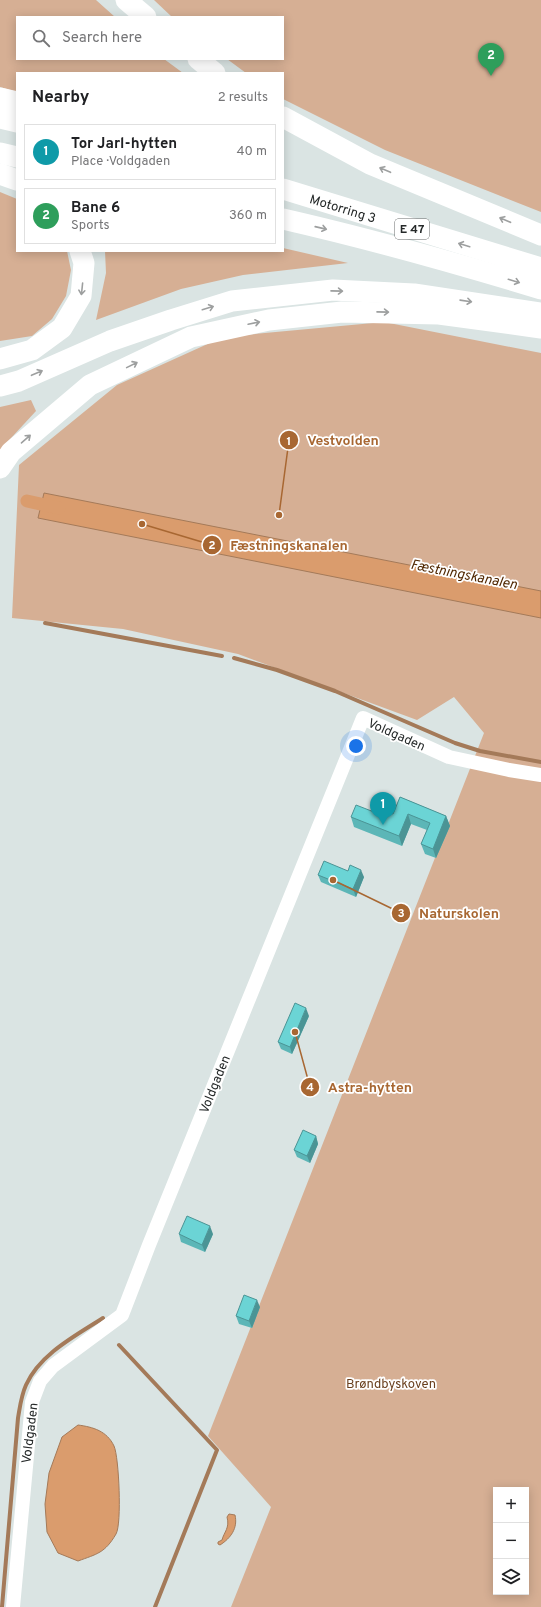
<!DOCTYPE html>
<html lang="en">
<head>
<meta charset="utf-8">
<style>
	:root { --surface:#fff; --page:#f2f2f2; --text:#202124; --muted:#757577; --line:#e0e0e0; --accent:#db2777 }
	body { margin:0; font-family:Overpass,sans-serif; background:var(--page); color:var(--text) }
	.controls { position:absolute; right:12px; bottom:12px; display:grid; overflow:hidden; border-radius:0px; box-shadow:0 2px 10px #0003 }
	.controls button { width:36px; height:36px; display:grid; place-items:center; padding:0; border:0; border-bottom:1px solid var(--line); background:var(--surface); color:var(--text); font:20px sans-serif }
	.you { position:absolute; left:356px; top:746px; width:14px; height:14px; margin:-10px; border:3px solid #fff; border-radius:50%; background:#1a73e8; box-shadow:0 0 0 6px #1a73e833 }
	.badge { display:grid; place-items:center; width:26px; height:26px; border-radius:50%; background:var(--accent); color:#fff; font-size:13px; font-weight:700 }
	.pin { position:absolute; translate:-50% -33px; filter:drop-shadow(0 1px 2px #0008) }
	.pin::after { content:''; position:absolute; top:21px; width:14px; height:12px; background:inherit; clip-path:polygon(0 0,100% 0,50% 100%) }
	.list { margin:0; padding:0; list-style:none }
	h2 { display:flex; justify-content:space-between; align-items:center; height:52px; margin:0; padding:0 16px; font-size:17px }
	h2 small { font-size:13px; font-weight:400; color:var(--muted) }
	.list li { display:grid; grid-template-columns:26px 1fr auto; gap:12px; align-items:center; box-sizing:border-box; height:56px; margin:0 8px 8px; padding:0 8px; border:1px solid var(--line); border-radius:0px }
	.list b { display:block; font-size:15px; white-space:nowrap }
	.list p { margin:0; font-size:13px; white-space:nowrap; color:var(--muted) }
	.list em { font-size:13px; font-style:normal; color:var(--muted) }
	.icon { flex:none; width:22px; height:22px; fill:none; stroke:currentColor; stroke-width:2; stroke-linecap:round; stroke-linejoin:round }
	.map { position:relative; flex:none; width:541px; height:1607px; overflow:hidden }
	.search { position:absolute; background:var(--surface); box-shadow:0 2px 10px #0003; left:16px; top:16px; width:268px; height:44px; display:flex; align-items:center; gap:10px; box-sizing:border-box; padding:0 14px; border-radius:0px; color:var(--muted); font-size:15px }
	.panel { position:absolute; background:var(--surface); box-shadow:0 2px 10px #0003; left:16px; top:72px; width:268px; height:180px; border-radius:0px }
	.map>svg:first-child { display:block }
</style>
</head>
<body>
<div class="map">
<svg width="541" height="1607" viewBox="0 0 541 1607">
	<rect width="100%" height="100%" fill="#dae4e3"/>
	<!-- green -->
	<g fill="#d6af94" fill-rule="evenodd">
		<polygon points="0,0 96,0 115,17 17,17 17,59 164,59 183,73 17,73 17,92 0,87"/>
		<polygon points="154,0 541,0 541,212 385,150 283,99 283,73 246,73 227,59 283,59 283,17 172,17"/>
		<polygon points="0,192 17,199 17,251 67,251 71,270 66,296 52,319 32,336 0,341"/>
		<polygon points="283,248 348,263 243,275 181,289 96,320 106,273 105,251 283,251"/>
		<path d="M384,322L541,353V1607H231L271,1507L208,1436L484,733L454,697L417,720L238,654L123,629L12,618L19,465L117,385L223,337ZM496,1490H526V1592H496Z"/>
		<polygon points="31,400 36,411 0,450 0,407"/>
	</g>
	<!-- water -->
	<g fill="#da9c6d" stroke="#a47a59">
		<polygon points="44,493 541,591 541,618 38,518"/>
		<path d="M78,1425C93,1427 107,1431 114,1446C119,1457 122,1524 116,1534C105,1553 97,1554 78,1561L58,1553L47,1532L45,1504L49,1473L62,1437Z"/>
		<path d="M229,1514L235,1515C238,1528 231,1538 220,1545L218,1544V1542L222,1540C224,1532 230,1528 227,1517Z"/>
	</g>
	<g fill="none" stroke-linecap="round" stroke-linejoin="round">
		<!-- stream -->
		<g stroke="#a47a59" stroke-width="4">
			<polyline points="45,623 222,656"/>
			<polyline points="234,658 277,670 335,691 455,743 480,751 541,762"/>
			<polyline points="119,1345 217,1450 155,1607"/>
			<path d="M2,1607L18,1418C20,1407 21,1396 26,1385C40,1354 75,1336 103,1318"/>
		</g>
		<!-- canal -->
		<polyline stroke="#da9c6d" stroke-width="13" points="27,501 59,508"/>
		<!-- minor -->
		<polyline stroke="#fff" stroke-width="14" points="13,1607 32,1402 40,1381 53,1366 122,1315 149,1245 363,718 449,757 509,770 541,775"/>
		<!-- highway -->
		<g stroke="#fff" stroke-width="21">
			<polyline points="126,0 146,17"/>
			<polyline points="198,59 215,73"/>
			<polyline points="0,98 17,102"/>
			<polyline points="283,117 370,164 541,235"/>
			<polyline points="0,118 17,122"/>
			<polyline points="0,153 17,157"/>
			<polyline points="0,174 17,180"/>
			<polyline points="283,189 541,268"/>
			<path d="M283,219C370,239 456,263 541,289"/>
			<polyline points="0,359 32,350 62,328 81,296 84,263 80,251"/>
			<polyline points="0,386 19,381 110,341 171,320 232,301 333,290 414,294 541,313"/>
			<polyline points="0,468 11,452 90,385 191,337 269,320 342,312 439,314 541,328"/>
		</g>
	</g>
	<!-- wall -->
	<g fill="#5cb6b7">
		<polygon points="400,797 446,816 450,826 436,858 425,854 421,844 427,830 411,824 402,846 354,827 351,817 374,812 393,814"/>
		<polygon points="348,871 364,877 356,897 321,882 318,875"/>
		<polygon points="309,1016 292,1054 281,1049 278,1042"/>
		<polygon points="316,1136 318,1144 310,1163 297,1157 294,1150"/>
		<polygon points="179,1234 213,1234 205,1252 181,1242"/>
		<polygon points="260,1307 252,1328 239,1324 236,1316"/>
	</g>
	<!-- shaded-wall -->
	<g fill="#4b9495">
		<polygon points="408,814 411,824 402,846 399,836"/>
		<polygon points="446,816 450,826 436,858 433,849"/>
		<polygon points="361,870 364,877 356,897 353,889"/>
		<polygon points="306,1008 309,1016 292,1054 290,1047"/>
		<polygon points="316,1136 318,1144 310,1163 307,1156"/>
		<polygon points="210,1226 213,1234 205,1252 202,1245"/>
		<polygon points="257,1300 260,1307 252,1328 249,1321"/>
	</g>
	<!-- building -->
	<g fill="#6bd4d5" stroke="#4b9495">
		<polygon points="400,797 446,816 433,849 421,844 430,823 408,814 399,836 351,817 356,805 374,812 376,807 393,814"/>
		<polygon points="324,861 348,871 350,865 361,870 353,889 318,875"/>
		<polygon points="295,1003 306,1008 290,1047 278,1042"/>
		<polygon points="303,1130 316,1136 307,1156 294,1150"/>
		<polygon points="187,1216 210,1226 202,1245 179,1234"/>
		<polygon points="244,1295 257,1300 249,1321 236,1316"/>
	</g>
	<!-- one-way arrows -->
	<defs><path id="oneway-shaft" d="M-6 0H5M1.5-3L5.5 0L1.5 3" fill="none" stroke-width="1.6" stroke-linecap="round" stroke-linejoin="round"/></defs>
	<g stroke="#9d9f9f">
		<use href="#oneway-shaft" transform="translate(385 170) rotate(-157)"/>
		<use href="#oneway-shaft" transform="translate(505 220) rotate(-157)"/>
		<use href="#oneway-shaft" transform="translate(321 228) rotate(13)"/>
		<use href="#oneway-shaft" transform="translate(464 245) rotate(-163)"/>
		<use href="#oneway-shaft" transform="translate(514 281) rotate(17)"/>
		<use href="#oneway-shaft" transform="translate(82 289) rotate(96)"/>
		<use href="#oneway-shaft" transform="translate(337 291) rotate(1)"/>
		<use href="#oneway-shaft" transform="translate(466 301) rotate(8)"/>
		<use href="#oneway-shaft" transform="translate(208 308) rotate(-17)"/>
		<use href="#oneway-shaft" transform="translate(383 312) rotate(1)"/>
		<use href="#oneway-shaft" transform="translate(254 323) rotate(-12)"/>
		<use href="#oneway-shaft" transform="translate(132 365) rotate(-26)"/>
		<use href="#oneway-shaft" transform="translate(37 373) rotate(-23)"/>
		<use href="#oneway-shaft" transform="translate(26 439) rotate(-41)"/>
	</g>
	<g text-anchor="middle" stroke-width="3.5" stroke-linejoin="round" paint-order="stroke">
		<!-- shield labels -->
		<rect fill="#fff" stroke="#666969" stroke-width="1" x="395" y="219" width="34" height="20" rx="3"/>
		<g font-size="12" font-weight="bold" fill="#252929">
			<text x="412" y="233">E 47</text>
		</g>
		<!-- street labels -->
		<g font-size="13" fill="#252929" stroke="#fff">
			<text transform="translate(343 208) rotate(17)" y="5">Motorring 3</text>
			<text transform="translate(397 734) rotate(24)" y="5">Voldgaden</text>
			<text transform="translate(214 1084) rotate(-68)" y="5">Voldgaden</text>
			<text transform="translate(29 1433) rotate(-83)" y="5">Voldgaden</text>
		</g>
		<!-- park labels -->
		<g font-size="13" fill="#693e1c" stroke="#fff">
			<text x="391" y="1388">Brøndbyskoven</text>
		</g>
		<!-- water labels -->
		<g font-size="14" font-style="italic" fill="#512802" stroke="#fff">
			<text transform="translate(464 574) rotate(11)" y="5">Fæstningskanalen</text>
		</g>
	</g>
	<!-- callouts -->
	<path fill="none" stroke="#a86732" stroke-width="1.5" d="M279 515L289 440M142 524L212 545M333 880L401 913M295 1032L310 1087"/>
	<g fill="#a86732" stroke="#fff" stroke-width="1.5">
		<circle cx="279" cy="515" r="4"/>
		<circle cx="142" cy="524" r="4"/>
		<circle cx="333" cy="880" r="4"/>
		<circle cx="295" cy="1032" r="4"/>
		<circle cx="289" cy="440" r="10"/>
		<circle cx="212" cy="545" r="10"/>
		<circle cx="401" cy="913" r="10"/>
		<circle cx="310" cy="1087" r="10"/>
	</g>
	<g font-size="12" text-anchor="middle" font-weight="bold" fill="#fff">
		<text x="289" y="445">1</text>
		<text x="212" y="549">2</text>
		<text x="401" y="917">3</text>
		<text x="310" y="1091">4</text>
	</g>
	<g font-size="14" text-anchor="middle" font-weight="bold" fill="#a86732" stroke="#fff" stroke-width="3.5" stroke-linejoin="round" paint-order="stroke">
		<text x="343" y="445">Vestvolden</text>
		<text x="289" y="550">Fæstningskanalen</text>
		<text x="459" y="918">Naturskolen</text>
		<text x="370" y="1092">Astra-hytten</text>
	</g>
</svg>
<div class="controls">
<button>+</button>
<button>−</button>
<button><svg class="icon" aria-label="layers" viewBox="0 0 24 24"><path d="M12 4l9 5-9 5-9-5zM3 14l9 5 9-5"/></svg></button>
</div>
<div class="you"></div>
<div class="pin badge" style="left:383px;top:825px;background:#0f9aa8">1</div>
<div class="pin badge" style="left:491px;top:76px;background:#2e9e5b">2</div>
<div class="search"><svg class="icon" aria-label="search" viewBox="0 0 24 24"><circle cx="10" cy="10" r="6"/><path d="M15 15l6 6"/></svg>Search here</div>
<section class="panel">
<h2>Nearby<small>2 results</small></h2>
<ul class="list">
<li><span class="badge" style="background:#0f9aa8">1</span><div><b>Tor Jarl-hytten</b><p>Place · Voldgaden</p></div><em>40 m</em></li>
<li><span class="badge" style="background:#2e9e5b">2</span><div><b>Bane 6</b><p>Sports</p></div><em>360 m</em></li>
</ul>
</section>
</div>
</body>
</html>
